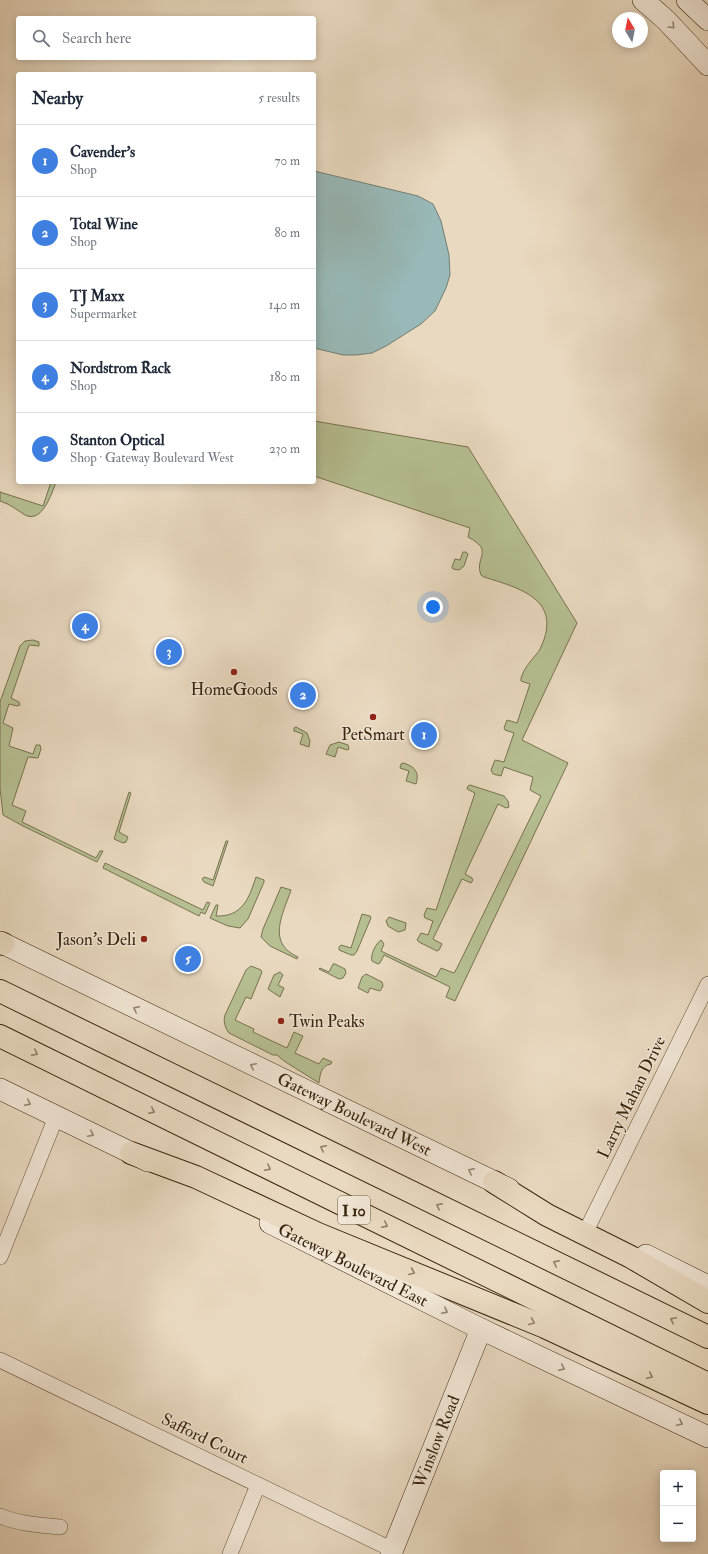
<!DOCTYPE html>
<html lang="en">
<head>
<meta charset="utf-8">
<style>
	:root { --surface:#fff; --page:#f6f6f7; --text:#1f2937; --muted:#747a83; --line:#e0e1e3; --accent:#db2777 }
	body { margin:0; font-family:"IM FELL Double Pica",serif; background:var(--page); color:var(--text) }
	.controls { position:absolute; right:12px; bottom:12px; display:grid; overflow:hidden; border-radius:4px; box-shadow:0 2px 10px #0003 }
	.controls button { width:36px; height:36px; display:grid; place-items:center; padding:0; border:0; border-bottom:1px solid var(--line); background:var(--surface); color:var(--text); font:20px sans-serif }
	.compass { position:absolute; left:612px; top:12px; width:36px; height:36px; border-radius:50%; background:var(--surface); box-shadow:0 2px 10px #0003; rotate:350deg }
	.you { position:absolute; left:433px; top:607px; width:14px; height:14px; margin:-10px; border:3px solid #fff; border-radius:50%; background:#1a73e8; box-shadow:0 0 0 6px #1a73e833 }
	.badge { display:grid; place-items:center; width:26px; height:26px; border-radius:50%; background:var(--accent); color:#fff; font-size:13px; font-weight:700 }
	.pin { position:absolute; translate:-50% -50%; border:2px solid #fff; box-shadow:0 1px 4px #0006 }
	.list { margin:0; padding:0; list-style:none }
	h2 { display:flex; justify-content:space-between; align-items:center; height:52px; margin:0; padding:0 16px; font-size:17px }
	h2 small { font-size:13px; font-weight:400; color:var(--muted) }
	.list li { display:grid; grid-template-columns:26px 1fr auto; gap:12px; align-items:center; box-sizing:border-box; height:72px; padding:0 16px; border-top:1px solid var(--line) }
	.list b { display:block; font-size:15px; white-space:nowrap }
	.list p { margin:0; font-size:13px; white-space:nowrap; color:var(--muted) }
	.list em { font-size:13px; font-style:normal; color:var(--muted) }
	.icon { flex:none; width:22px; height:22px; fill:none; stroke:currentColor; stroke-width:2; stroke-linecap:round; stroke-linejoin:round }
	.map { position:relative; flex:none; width:708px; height:1554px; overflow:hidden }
	.search { position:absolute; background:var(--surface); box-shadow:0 2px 10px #0003; left:16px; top:16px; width:300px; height:44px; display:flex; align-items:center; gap:10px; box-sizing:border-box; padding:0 14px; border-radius:4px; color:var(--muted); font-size:15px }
	.panel { position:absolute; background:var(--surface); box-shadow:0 2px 10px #0003; left:16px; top:72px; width:300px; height:412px; border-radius:4px }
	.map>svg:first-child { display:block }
</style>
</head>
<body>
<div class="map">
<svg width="708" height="1554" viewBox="0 0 708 1554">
	<rect width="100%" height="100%" fill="#e9d9c0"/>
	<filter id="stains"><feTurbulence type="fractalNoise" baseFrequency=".005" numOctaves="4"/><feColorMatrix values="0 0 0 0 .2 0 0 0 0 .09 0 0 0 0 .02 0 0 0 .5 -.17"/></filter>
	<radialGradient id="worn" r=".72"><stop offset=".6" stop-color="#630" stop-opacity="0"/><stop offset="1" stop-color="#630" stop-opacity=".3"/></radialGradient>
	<!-- green -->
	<g fill="#b6bf92" stroke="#78724f">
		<path d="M314,421L468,447L577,623L522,740L568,763L455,1001L446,997L450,987L384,955L380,963L378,964L372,961C370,955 376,943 381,940L384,944L381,951L436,977L441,968L454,973L457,968L541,796L530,790L533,777L504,767L501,776L493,774L491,770L495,760L504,762L514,733L505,730L504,728L507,720L517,723L530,684L521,681V678C523,672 526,667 530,662C533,657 539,653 541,647C563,599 519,588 484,577L481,575C474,557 495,551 468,537L470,528L314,476Z"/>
		<path d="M51,482H56C52,493 42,524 25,515C17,510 10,504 0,501V492L43,506Z"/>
		<polygon points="463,552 466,552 468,554 464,566 459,570 453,569 452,567 455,559 460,560"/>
		<polygon points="33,640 39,642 39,646 29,645 11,698 19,702 20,705 17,706 9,704 3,723 13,728 9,746 33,754 36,745 40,745 41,749 38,758 28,757 12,805 26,811 22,822 96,858 100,851 103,851 97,862 23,826 3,815 0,788 0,702 20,646 25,641"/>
		<polygon points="296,727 307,733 310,741 309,747 300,744 303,734 294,731 294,728"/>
		<polygon points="339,742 348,745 349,749 347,750 338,747 335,757 326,754 330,745"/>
		<path d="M403,763C414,766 420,772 416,784L406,781L409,771L400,768L401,764Z"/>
		<polygon points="470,785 504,796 508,801 509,807 506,808 498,804 465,874 472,878 473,880 471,883 462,879 433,939 442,944 439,950 437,951 419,942 417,940 421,933 428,935 433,921 425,918 424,915 427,908 436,910 475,793 467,789 468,786"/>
		<polygon points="129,792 131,793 119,832 128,837 126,842 123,843 114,839"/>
		<polygon points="226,841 228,841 213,886 204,882 202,879 204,877 213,880"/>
		<polygon points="105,863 203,910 207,902 210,903 205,914 201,912 199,916 103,868"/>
		<path d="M256,877L264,880V882L248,919L240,928L228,926L210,918L216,905H218L216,916C242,917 249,899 256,877Z"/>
		<path d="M281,887L291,890C283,914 266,943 298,957L297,959L270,946L261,937L263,929Z"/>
		<polygon points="362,914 370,916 371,918 357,951 354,955 351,955 339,950 339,947 341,945 351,948"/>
		<polygon points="389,917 406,923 405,930 398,932 388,926 386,921"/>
		<polygon points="333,964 335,964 345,969 346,973 343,978 339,979 319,969 320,968 329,972"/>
		<path d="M251,966L261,970L262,972L251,999L246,997L235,1020L254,1029L253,1032L287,1048L294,1032L303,1036L295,1053L319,1064L323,1058L332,1062L331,1064C321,1065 320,1075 319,1083L284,1061L277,1055H273L229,1033C225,1028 223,1021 225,1015L246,970Z"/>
		<polygon points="280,972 283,975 278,985 284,988 280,997 268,989 274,975"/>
		<polygon points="366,974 382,982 383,986 380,991 370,988 368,993 358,988 362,977"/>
	</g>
	<!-- water -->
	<polygon fill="#98b9b8" stroke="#727e73" points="314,171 418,196 433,204 441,221 449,255 450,275 446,288 435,311 421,324 386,346 372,353 356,355 343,355 314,348"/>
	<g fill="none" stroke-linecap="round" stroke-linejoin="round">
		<!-- street casing -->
		<g stroke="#655239" stroke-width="16">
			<g id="street">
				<polyline points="588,1227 708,984"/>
				<polyline points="0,1257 56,1117"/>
				<polyline points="0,1360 393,1550"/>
				<path d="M0,1516C19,1524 40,1525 60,1527"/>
				<polyline points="230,1554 258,1485"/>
			</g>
		</g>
		<!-- secondary casing -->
		<g stroke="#39250c" stroke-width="22">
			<g id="secondary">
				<polyline points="643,0 666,20 708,65"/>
				<polyline points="687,0 708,20"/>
				<path id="s1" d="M0,942L509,1189"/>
				<polyline points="0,1089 148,1161"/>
				<path id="s2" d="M270,1223L481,1329L708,1437"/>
				<polyline points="646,1255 708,1286"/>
				<path id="s3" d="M391,1554L481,1329"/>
			</g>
		</g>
		<!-- highway casing -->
		<g stroke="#39250c" stroke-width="24">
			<g id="highway">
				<polyline points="0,943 3,944"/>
				<polyline points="0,991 708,1337"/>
				<polyline points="0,1036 708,1384"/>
				<polyline points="131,1153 196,1177 318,1234 545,1327 708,1403"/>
				<polyline points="494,1182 547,1215 631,1257 708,1302"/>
			</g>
		</g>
		<!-- street -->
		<use href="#street" stroke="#f1e6d6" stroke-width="15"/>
		<!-- secondary -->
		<use href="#secondary" stroke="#f1e6d6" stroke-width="21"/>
		<!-- highway -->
		<use href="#highway" stroke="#e9d9c0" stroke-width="22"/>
	</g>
	<!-- one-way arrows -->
	<defs><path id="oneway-chevron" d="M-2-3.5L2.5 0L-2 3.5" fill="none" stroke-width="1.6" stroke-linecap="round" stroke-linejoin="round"/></defs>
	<g stroke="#958671">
		<use href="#oneway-chevron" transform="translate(672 26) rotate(45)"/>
		<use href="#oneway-chevron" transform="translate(136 1009) rotate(-154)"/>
		<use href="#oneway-chevron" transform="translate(253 1066) rotate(-154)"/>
		<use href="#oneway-chevron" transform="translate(28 1103) rotate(26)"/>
		<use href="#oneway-chevron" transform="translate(91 1134) rotate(26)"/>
		<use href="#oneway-chevron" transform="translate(471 1171) rotate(-154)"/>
		<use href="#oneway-chevron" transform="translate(445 1311) rotate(27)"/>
		<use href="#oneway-chevron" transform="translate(562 1368) rotate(25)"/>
		<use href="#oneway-chevron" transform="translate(680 1423) rotate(25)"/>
	</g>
	<g stroke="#917f66">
		<use href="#oneway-chevron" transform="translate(35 1053) rotate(26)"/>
		<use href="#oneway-chevron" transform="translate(152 1111) rotate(26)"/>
		<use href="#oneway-chevron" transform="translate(323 1148) rotate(-154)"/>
		<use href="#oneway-chevron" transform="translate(268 1168) rotate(26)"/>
		<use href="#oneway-chevron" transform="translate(439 1206) rotate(-154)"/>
		<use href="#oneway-chevron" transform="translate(385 1225) rotate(26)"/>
		<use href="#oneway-chevron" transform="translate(556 1263) rotate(-154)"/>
		<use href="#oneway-chevron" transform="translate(412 1272) rotate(23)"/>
		<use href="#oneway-chevron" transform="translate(673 1320) rotate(-154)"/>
		<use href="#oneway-chevron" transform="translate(532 1322) rotate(23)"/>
		<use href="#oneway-chevron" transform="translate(650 1376) rotate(25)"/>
	</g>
	<!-- markers -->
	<g fill="#8f2418" stroke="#f1e6d6" stroke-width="1.5">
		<circle cx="234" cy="672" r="4"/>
		<circle cx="373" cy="717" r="4"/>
		<circle cx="144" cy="939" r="4"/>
		<circle cx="281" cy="1021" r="4"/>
	</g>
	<g text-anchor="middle" stroke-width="3" stroke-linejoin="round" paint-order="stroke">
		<!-- shield labels -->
		<rect fill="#f1e6d6" stroke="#705f49" stroke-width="1" x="338" y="1196" width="32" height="28" rx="3"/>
		<g font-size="16" font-weight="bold" fill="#39250c">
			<text x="354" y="1216">I 10</text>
		</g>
		<!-- poi labels -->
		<g font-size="17" fill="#39250c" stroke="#f1e6d6">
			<text x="234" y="695">HomeGoods</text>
			<text x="373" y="740">PetSmart</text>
			<text x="136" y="945" text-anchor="end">Jason's Deli</text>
			<text x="289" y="1027" text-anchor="start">Twin Peaks</text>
		</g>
		<!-- street labels -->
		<g font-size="17" fill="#39250c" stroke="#f1e6d6">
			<text transform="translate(631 1097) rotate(-64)" y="6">Larry Mahan Drive</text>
			<text dy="6" stroke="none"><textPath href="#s1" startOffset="394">Gateway Boulevard West</textPath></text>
			<text dy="6" stroke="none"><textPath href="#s2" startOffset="93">Gateway Boulevard East</textPath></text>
			<text transform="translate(205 1438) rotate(26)" y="6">Safford Court</text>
			<text dy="6" stroke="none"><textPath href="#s3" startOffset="121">Winslow Road</textPath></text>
		</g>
	</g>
	<rect width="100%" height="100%" filter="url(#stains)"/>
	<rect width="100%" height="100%" fill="url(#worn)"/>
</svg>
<div class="controls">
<button>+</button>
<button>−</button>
</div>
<svg class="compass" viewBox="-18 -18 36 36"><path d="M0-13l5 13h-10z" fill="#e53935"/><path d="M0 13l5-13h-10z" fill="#747a83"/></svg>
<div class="you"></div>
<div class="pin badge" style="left:424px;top:735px;background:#3f7fe0">1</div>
<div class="pin badge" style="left:303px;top:695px;background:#3f7fe0">2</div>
<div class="pin badge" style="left:169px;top:652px;background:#3f7fe0">3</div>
<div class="pin badge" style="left:85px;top:626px;background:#3f7fe0">4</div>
<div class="pin badge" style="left:188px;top:959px;background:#3f7fe0">5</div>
<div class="search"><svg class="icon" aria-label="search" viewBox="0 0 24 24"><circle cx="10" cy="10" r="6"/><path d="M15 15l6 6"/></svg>Search here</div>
<section class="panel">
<h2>Nearby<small>5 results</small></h2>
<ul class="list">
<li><span class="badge" style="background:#3f7fe0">1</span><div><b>Cavender's</b><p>Shop</p></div><em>70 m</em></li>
<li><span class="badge" style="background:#3f7fe0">2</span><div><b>Total Wine</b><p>Shop</p></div><em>80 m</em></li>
<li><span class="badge" style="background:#3f7fe0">3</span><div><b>TJ Maxx</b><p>Supermarket</p></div><em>140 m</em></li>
<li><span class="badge" style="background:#3f7fe0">4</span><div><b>Nordstrom Rack</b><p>Shop</p></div><em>180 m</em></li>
<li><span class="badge" style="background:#3f7fe0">5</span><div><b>Stanton Optical</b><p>Shop · Gateway Boulevard West</p></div><em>230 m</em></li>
</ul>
</section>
</div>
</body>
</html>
